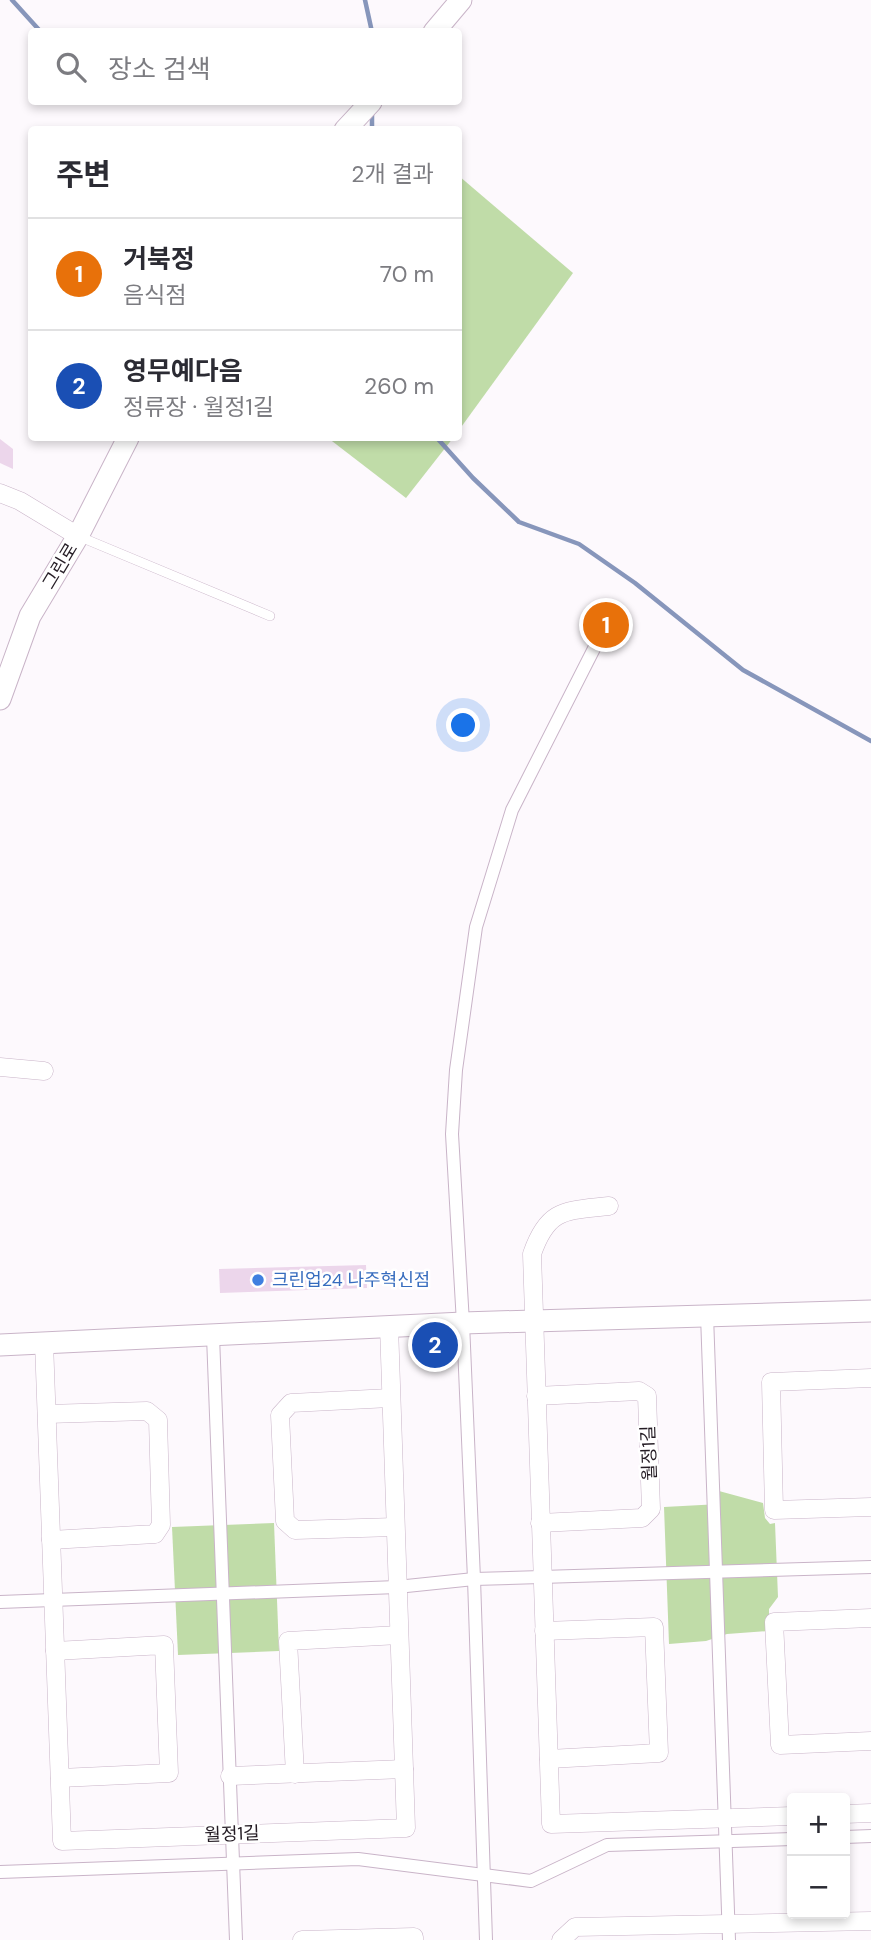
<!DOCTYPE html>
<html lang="ko">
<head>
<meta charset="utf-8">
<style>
	:root { --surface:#fff; --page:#f7f7f7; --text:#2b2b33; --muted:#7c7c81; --line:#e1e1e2; --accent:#db2777 }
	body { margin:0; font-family:"DM Sans","Noto Sans KR",sans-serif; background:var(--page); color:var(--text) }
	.controls { position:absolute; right:21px; bottom:21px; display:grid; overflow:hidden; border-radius:7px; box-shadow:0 4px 10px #0003 }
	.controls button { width:63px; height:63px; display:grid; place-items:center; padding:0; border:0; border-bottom:2px solid var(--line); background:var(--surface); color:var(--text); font:35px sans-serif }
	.you { position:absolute; left:464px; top:726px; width:24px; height:24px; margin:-18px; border:5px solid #fff; border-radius:50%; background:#1a73e8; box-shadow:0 0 0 10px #1a73e833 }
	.badge { display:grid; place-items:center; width:46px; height:46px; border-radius:50%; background:var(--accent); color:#fff; font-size:23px; font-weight:700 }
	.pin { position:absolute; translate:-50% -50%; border:4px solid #fff; box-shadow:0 2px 7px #0006 }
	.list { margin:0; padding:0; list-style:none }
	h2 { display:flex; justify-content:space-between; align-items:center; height:91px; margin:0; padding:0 28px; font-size:30px }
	h2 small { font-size:23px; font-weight:400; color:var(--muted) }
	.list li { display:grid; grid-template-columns:46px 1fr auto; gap:21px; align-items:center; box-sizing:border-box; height:112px; padding:0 28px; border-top:2px solid var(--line) }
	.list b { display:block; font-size:26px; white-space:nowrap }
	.list p { margin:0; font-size:23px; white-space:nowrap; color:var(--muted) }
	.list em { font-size:23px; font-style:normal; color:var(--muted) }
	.icon { flex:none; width:38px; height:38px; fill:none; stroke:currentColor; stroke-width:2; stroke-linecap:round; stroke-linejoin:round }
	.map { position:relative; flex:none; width:871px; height:1940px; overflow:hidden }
	.search { position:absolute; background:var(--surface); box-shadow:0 4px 10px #0003; left:28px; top:28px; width:434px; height:77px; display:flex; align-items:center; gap:18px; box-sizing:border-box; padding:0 24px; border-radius:7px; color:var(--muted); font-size:26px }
	.panel { position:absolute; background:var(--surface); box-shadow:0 4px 10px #0003; left:28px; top:126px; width:434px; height:315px; border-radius:7px }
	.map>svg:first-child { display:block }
</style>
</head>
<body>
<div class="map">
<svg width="871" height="1940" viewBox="0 0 871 1940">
	<rect width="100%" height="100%" fill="#fdf9fd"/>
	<!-- green -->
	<g fill="#c0dca8">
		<polygon points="459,176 573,273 459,430"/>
		<polygon points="328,438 453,438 406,498"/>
		<polygon points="719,1491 763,1503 765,1518 770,1524 775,1523 778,1597 769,1609 769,1631 727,1634 706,1641 669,1644 664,1507 720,1504"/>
		<polygon points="274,1523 279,1651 178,1655 172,1527"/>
	</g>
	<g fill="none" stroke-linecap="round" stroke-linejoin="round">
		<!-- stream -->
		<g stroke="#8796bb" stroke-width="4.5">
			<polyline points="12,0 41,32"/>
			<polyline points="365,0 372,32"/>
			<polyline points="372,130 372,113"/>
			<polyline points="437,438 473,478 519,522 579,544 635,583 743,670 871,741"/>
		</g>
	</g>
	<!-- building -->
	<g fill="#ecd6eb">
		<polygon points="0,439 13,449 13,469 0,463"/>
		<polygon points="366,1265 367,1288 220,1293 219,1269"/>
	</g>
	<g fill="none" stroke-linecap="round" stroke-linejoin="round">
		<!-- service casing -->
		<g stroke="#c9b4c8" stroke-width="10">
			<polyline id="service" points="78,536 270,616"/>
		</g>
		<!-- pedestrian casing -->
		<g stroke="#c9b4c8" stroke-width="14">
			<g id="pedestrian">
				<polyline points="707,1315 729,1940"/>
				<polyline points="213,1336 236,1940"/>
				<polyline points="0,1602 397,1587 474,1579 871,1567"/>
				<polyline points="845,1837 871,1836"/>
				<polyline points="0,1872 358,1859 531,1881 607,1845 792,1839"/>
				<polyline points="486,1940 474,1579 463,1323 452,1134 456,1070 476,927 512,810 606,625"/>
			</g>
		</g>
		<!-- minor casing -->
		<g stroke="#c9b4c8" stroke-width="19">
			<g id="minor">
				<polyline points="0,493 20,501 78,536"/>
				<polyline points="0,1067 44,1071"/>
				<path d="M609,1206C565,1211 548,1208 532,1254L551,1824L792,1816"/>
				<polyline points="44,1342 62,1841 406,1828 389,1326"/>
				<polyline points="871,1378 771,1382 774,1510 871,1507"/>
				<polyline points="536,1396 639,1391 647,1396 651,1509 642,1518 540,1523"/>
				<polyline points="390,1398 291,1403 280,1415 285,1521 295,1530 395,1527"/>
				<polyline points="47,1414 147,1411 158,1420 161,1525 155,1534 51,1540"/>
				<polyline points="871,1618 774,1622 780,1745 871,1741"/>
				<polyline points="544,1631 654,1627 659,1753 549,1759"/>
				<polyline points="55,1651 164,1645 169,1773 60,1778"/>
				<polyline points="295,1774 288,1641 399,1635"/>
				<polyline points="230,1776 404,1769"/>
				<polyline points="845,1814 871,1813"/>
				<polyline points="302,1940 414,1937 414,1940"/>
				<polyline points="561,1940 575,1927 871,1921"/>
			</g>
		</g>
		<!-- tertiary casing -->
		<g stroke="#c9b4c8" stroke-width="23">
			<g id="tertiary">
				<polyline points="434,32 461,0"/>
				<polyline points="345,130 371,102"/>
				<polyline points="0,699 30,616 78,536 128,438"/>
				<polyline points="0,1345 463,1323 871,1311"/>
			</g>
		</g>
		<!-- service -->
		<use href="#service" stroke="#fff" stroke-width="9"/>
		<!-- pedestrian -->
		<use href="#pedestrian" stroke="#fff" stroke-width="12"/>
		<!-- minor -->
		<use href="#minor" stroke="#fff" stroke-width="18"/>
		<!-- tertiary -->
		<use href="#tertiary" stroke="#fff" stroke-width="21"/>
	</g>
	<!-- markers -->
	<circle fill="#3f7fe0" stroke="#fff" stroke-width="2.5" cx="258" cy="1280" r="7"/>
	<g text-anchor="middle" stroke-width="5" stroke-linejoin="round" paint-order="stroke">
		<!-- street labels -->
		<g font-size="18" fill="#241c24" stroke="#fff">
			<text transform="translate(60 566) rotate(-59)" y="6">그린로</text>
			<text transform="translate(649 1453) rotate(-92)" y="6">월정1길</text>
			<text transform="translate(232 1834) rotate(-2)" y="6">월정1길</text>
		</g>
		<!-- shop labels -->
		<g font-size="18" fill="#366cbe" stroke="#fff" text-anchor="start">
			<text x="272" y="1286">크린업24 나주혁신점</text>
		</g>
	</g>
</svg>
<div class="controls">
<button>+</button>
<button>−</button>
</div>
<div class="you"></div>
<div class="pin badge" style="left:606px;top:625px;background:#e8710a">1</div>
<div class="pin badge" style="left:435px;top:1345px;background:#1a4fb4">2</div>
<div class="search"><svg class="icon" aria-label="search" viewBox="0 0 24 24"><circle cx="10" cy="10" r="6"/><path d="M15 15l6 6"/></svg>장소 검색</div>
<section class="panel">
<h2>주변<small>2개 결과</small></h2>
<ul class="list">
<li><span class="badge" style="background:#e8710a">1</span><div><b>거북정</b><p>음식점</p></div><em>70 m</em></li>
<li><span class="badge" style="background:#1a4fb4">2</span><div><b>영무예다음</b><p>정류장 · 월정1길</p></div><em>260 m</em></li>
</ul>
</section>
</div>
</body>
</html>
